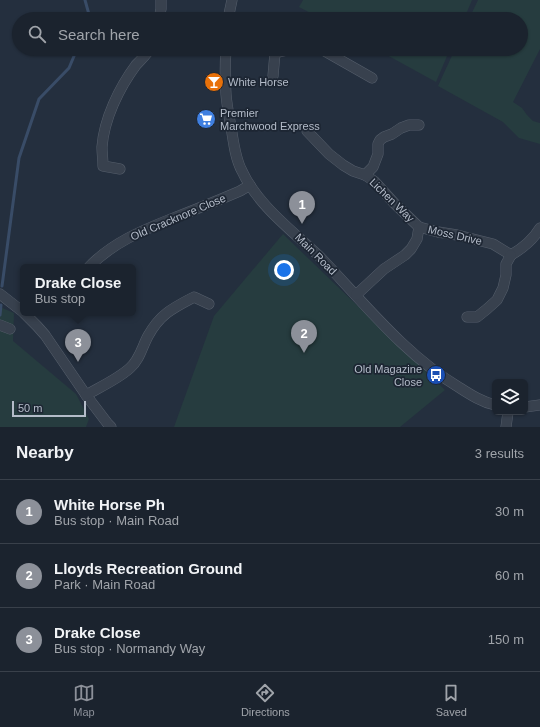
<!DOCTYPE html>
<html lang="en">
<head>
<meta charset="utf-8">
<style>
	:root { --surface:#1b232e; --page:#242b36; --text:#f1f3f6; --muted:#a0a4aa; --line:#39404a; --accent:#8c9099 }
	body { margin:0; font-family:Arial,sans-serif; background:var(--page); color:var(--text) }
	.controls { position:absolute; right:12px; bottom:12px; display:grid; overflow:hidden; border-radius:6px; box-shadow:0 1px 3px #0004 }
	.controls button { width:36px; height:36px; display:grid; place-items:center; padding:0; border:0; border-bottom:1px solid var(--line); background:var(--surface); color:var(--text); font:20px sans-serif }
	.scale { position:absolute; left:12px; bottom:10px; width:74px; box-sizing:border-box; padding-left:4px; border:2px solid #b4bcc9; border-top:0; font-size:11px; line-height:14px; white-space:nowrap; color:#b4bcc9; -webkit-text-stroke:3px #1d2633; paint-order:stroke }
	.you { position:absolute; left:284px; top:270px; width:14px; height:14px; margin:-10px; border:3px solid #fff; border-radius:50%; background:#1a73e8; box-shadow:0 0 0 6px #1a73e833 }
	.badge { display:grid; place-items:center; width:26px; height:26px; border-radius:50%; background:var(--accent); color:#fff; font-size:13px; font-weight:700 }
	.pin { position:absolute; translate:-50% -33px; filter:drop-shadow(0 1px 2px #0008) }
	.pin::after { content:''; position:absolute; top:21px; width:14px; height:12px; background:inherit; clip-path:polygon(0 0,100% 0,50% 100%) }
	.popup { position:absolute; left:20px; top:264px; width:116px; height:52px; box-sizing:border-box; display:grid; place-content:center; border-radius:6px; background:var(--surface); filter:drop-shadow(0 1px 3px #0005); font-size:13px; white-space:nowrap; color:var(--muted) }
	.popup b { font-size:15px; color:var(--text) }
	.popup::after { content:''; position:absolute; left:50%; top:100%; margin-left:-8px; border:8px solid transparent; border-top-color:var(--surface) }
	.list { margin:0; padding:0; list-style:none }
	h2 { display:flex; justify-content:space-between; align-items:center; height:52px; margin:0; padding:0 16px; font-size:17px }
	h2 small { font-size:13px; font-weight:400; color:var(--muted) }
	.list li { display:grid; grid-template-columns:26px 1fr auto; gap:12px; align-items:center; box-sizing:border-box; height:64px; padding:0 16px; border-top:1px solid var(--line) }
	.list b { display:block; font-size:15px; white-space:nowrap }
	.list p { margin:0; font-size:13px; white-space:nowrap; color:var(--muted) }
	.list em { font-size:13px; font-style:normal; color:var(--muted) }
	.icon { flex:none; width:22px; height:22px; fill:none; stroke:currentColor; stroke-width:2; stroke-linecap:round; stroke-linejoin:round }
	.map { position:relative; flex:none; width:540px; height:427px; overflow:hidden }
	.search { position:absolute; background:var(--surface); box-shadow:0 1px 3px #0004; left:12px; right:12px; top:12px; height:44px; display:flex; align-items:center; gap:10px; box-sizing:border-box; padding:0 14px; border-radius:22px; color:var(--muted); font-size:15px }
	.sheet { height:244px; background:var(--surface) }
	nav { display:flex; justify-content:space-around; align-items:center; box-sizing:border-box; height:56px; border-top:1px solid var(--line); background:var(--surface); font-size:11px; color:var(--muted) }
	nav a { display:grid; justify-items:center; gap:2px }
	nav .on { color:var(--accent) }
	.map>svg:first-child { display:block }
</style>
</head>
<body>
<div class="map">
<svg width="540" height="427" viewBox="0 0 540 427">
	<rect width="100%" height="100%" fill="#242f3e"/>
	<!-- green -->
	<g fill="#263c3f">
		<polygon points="303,0 472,0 464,19 322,19 299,7"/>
		<polygon points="478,0 540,0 540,49 513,102 522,108 527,115 533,121 540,123 540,144 519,138 503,122 438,86 455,49 521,49 521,19 469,19"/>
		<polygon points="376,49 450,49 436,82"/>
		<polygon points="283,234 445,390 400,427 174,427 214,316"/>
		<polygon points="0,307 14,313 13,341 76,394 89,419 86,427 0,427"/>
	</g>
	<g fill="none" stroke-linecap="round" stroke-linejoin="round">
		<!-- stream -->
		<g stroke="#394c67" stroke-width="3">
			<polyline points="85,0 90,18 90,19"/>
			<polyline points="2,286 4,271 19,158 39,99 69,68 77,49"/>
			<polyline points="0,315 1,305"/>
		</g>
		<!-- minor casing -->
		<g stroke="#565f6c" stroke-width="11">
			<g id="minor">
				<polyline points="229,17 246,19"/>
				<polyline points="159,19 161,9 161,0"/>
				<polyline points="228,19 232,0"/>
				<path d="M226,49C225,64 225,79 226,94C227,108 230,120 232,133C234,146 236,160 242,171C258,206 294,232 321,258C365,304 405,355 460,388C471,395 482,402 495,405"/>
				<polyline points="321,49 372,78"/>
				<polyline points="275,53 292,49"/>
				<polyline points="273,76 275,53 274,49"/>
				<polyline points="307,131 329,154 343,165 353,171 365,175 374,181 395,204 419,227"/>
				<path d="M120,169L103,166C103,160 102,153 102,147C104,119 119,88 136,65C141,60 146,55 150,49"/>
				<polyline points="365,175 373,167 378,154 378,144 380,140 384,137 392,134 401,128 409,125 419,125"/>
				<path d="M89,267C112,243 141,231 171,219C194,210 217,201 240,191L250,185"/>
				<polyline points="0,294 23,312"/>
				<path d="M356,295L384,269L405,255L411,249L417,239L419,227L438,232L457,235L493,244L511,255C523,248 533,240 540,228"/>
				<polyline points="24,313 37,326 45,335 86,395 108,424 111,427"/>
				<polyline points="467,317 477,317 487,309 497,300 503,288 506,275 506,264 511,255"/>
				<polyline points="0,325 10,329"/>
				<path d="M86,395C100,387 118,379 130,368C140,359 142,347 148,336C160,314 173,308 194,297L209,304"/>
				<polyline points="525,407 540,405"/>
				<polyline points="506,427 508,412"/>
			</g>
		</g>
		<!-- minor -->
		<use href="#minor" stroke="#38414e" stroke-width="10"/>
	</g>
	<!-- icons -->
	<defs>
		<g id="bar-disc" transform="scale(1)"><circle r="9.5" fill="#e8710a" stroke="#1d2633"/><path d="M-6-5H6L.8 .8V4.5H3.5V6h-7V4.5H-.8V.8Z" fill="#fff"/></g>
		<g id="supermarket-disc" transform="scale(1)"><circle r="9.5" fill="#3f7fe0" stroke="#1d2633"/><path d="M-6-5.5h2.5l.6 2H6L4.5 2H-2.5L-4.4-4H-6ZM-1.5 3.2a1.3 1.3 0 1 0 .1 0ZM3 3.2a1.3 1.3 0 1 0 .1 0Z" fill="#fff"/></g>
		<g id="bus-disc" transform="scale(1)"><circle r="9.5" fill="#1a4fb4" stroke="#1d2633"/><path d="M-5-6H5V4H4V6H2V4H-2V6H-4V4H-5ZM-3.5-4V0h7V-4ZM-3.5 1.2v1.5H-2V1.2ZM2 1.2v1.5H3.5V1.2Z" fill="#fff"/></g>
	</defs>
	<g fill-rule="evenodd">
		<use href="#bar-disc" x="214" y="82"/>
		<use href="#supermarket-disc" x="206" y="119"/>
		<use href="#bus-disc" x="436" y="375"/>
	</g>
	<g text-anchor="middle" stroke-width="3.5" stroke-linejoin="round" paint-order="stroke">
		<!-- poi labels -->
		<g font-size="11" fill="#b4bcc9" stroke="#1d2633" text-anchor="start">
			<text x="228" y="86">White Horse</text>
			<text x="220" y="117">Premier<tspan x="220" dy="13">Marchwood Express</tspan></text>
			<text x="422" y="373" text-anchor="end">Old Magazine<tspan x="422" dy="13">Close</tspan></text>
		</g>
		<!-- street labels -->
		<g font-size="11" fill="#b4bcc9" stroke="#1d2633">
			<text transform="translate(392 200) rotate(44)" y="4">Lichen Way</text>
			<text transform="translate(178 217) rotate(-23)" y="4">Old Cracknore Close</text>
			<text transform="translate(455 235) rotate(13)" y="4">Moss Drive</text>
			<text transform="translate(316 254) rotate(45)" y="4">Main Road</text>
		</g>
	</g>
</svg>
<div class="controls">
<button><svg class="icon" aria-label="layers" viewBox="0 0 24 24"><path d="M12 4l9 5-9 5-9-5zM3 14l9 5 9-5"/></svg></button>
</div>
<div class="scale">50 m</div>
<div class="you"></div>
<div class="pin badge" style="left:302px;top:224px">1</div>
<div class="pin badge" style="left:304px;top:353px">2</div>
<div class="pin badge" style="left:78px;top:362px">3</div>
<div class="popup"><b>Drake Close</b>Bus stop</div>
<div class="search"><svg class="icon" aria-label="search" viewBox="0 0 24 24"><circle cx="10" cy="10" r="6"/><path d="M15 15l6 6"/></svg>Search here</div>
</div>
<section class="sheet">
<h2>Nearby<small>3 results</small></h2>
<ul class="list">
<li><span class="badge">1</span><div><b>White Horse Ph</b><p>Bus stop · Main Road</p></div><em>30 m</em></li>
<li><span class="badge">2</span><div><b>Lloyds Recreation Ground</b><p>Park · Main Road</p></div><em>60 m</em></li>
<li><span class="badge">3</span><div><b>Drake Close</b><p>Bus stop · Normandy Way</p></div><em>150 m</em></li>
</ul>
</section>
<nav>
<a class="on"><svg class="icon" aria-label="map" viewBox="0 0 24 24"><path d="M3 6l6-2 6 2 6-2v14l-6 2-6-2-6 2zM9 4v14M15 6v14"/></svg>Map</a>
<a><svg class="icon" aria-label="directions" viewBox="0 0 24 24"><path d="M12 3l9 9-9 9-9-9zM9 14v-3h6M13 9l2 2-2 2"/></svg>Directions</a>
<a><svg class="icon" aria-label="saved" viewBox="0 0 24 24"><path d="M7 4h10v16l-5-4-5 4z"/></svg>Saved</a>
</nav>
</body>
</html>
